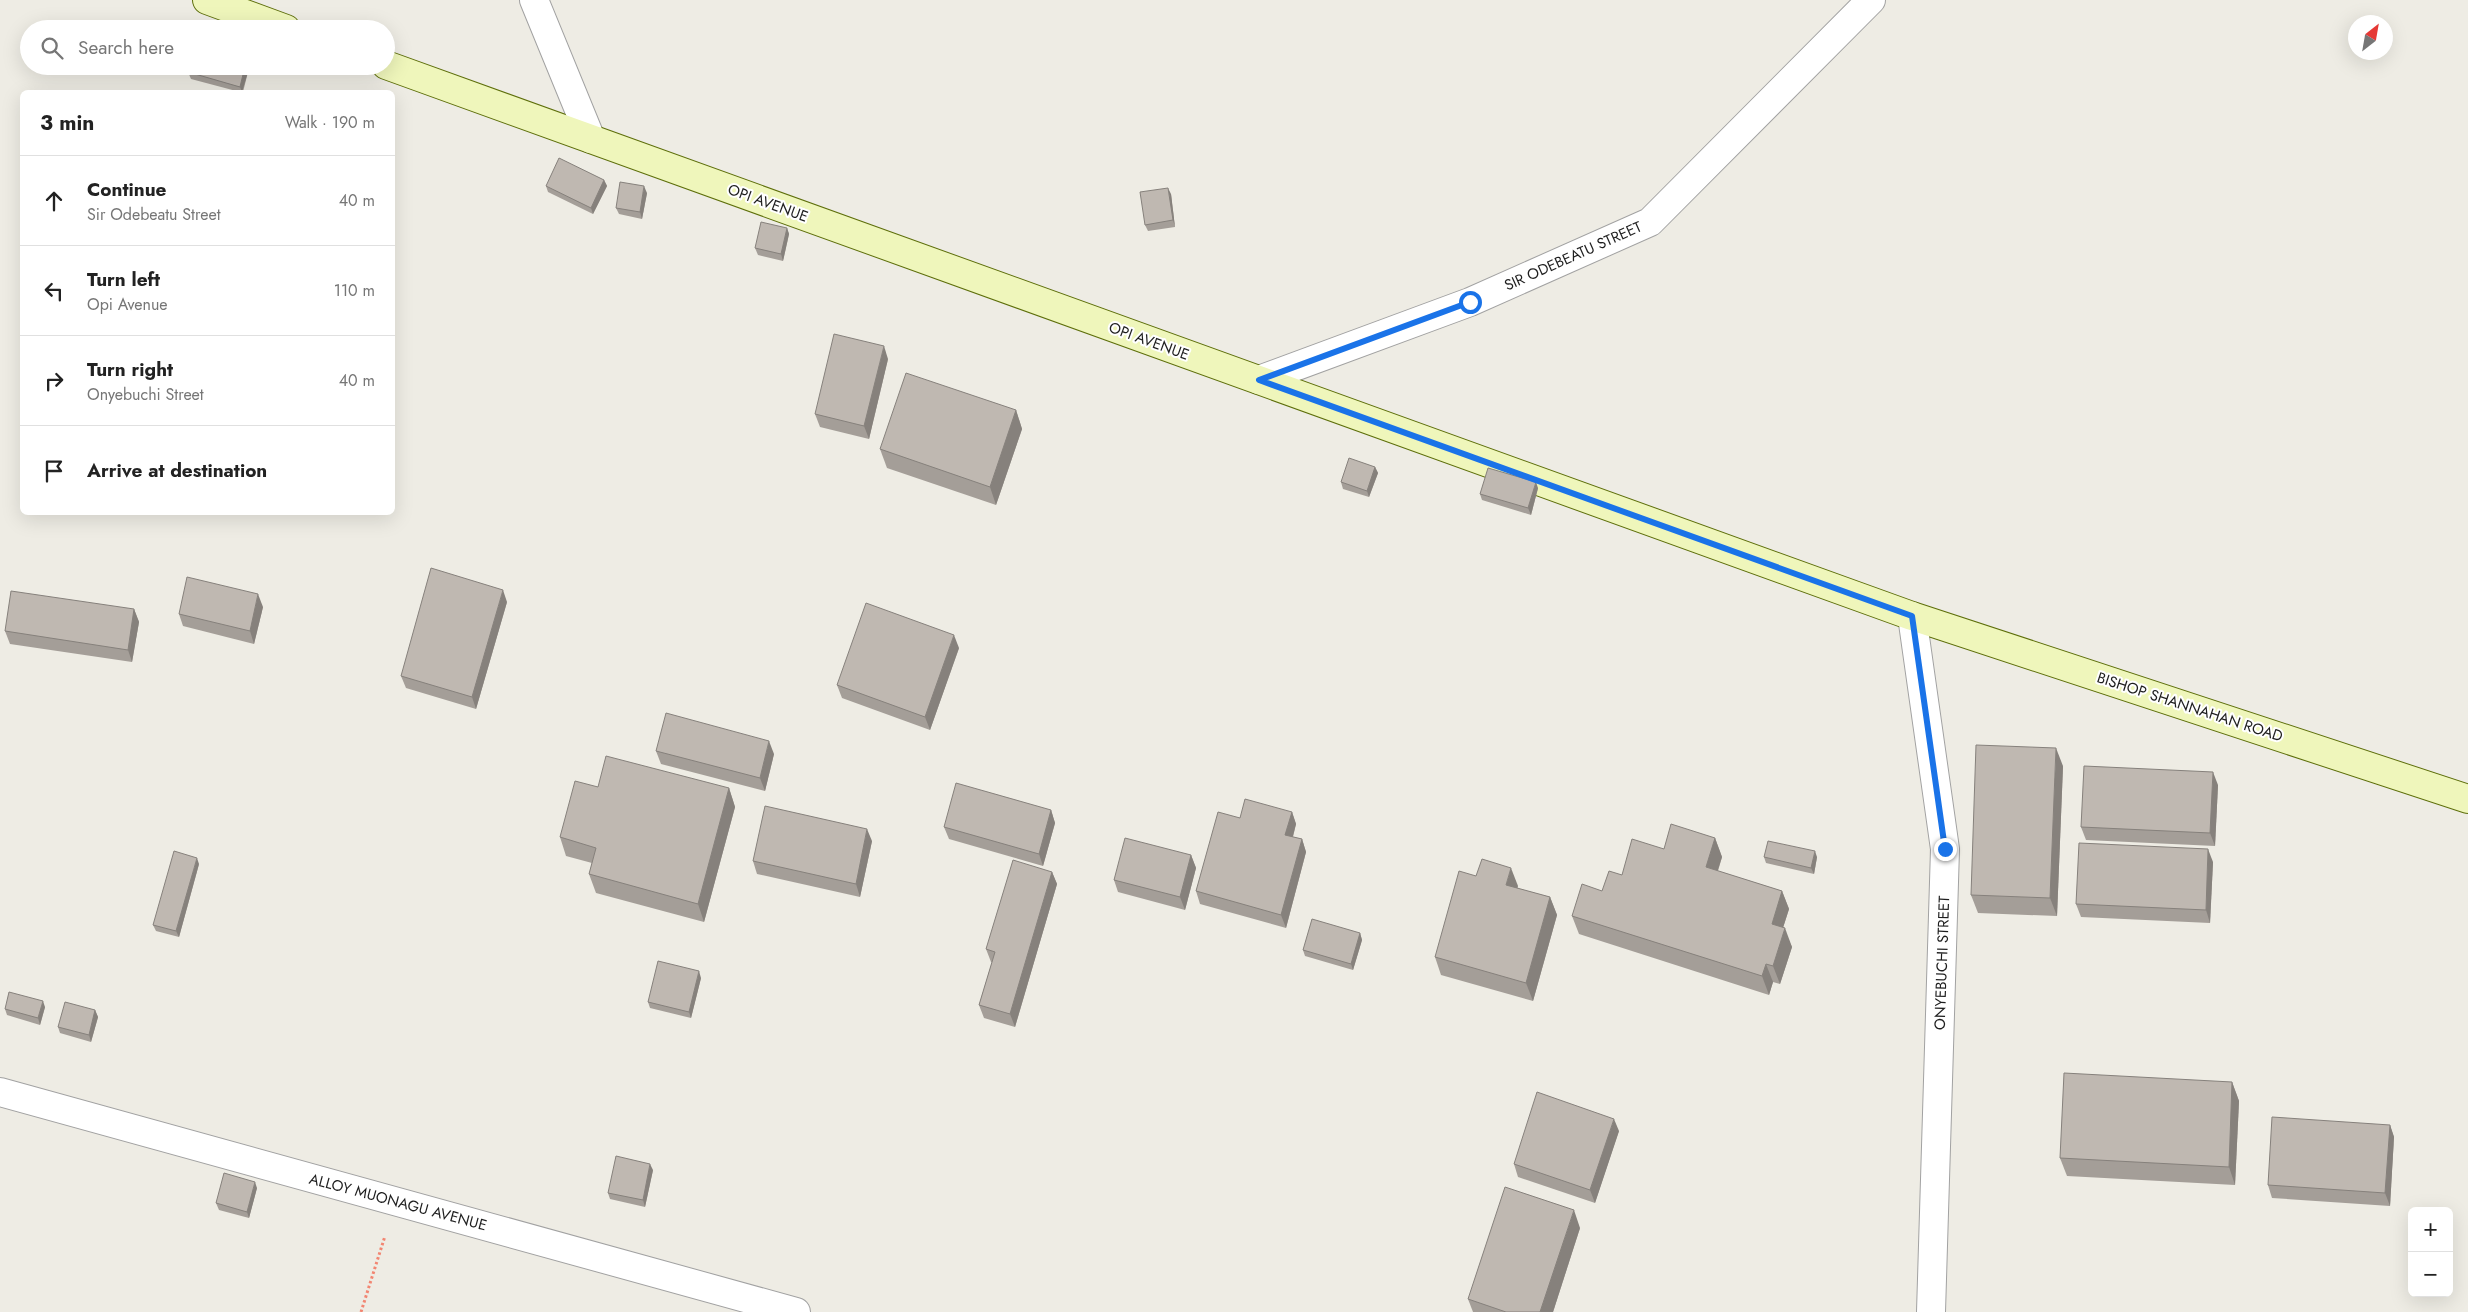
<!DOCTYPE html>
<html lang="en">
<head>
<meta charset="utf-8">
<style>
	:root { --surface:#fff; --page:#f6f6f6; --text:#222; --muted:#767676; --line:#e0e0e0 }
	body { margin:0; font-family:Jost,sans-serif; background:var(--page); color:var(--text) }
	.controls { position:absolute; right:15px; bottom:15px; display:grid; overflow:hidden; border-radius:8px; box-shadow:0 5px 20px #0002 }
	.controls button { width:45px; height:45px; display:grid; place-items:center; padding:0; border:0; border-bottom:1px solid var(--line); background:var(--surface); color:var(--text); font:25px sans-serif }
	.compass { position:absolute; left:2348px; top:15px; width:45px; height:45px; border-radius:50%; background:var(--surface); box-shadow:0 5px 20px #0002; rotate:31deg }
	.stop { position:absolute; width:15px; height:15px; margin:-11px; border:4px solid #1a73e8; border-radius:50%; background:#fff }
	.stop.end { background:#1a73e8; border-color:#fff; box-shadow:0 1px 5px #0008 }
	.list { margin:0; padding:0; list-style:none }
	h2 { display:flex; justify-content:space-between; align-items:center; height:65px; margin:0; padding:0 20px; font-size:21px }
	h2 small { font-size:16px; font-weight:400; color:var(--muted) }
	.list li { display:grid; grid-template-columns:32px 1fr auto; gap:15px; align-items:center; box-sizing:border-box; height:90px; padding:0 20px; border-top:1px solid var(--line) }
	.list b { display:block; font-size:19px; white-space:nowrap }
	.list p { margin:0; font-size:16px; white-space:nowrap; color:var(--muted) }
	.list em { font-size:16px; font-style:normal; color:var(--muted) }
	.icon { flex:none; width:28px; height:28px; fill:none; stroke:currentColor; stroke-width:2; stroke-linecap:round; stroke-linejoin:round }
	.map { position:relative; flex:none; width:2468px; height:1312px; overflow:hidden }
	.search { position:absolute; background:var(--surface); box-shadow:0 5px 20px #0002; left:20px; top:20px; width:375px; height:55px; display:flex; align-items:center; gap:12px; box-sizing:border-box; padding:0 18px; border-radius:28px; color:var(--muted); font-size:19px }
	.panel { position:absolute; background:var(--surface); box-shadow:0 5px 20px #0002; left:20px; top:90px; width:375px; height:425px; border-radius:8px }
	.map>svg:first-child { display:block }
</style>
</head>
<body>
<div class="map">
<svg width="2468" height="1312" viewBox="0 0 2468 1312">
	<rect width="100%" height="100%" fill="#eeece4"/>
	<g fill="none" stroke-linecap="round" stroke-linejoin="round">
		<!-- street casing -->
		<g stroke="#a2a2a2" stroke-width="30">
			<g id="street">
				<polyline points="534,0 591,139"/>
				<polyline points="1259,380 1470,302 1650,222 1871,0"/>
				<polyline points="1912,616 1945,849 1931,1312"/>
				<polyline points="0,1092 796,1312"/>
			</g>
		</g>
		<!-- secondary casing -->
		<g stroke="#5e6f0b" stroke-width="30">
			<g id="secondary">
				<polyline points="207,0 286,29"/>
				<polyline points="386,65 1912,616 2468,799"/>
			</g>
		</g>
		<!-- path -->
		<polyline stroke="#f28672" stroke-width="3" stroke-dasharray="2.5 2.5" stroke-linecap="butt" points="361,1312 385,1236"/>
		<!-- street -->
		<use href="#street" stroke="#fff" stroke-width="28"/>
		<!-- secondary -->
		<use href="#secondary" stroke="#eff6bb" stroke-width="28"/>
	</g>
	<!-- wall -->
	<g fill="#a49e98">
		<polygon points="188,72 248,72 243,92 240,92 191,79"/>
		<polygon points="604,180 607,186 593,214 548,192 546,186"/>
		<polygon points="647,193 642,219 619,214 616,208"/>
		<polygon points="1171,194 1175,227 1148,231 1145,225"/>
		<polygon points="787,228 789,234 783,261 758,255 755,248"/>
		<polygon points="888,359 869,439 820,427 815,414"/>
		<polygon points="1016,410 1022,429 996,505 887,468 880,449"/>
		<polygon points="1375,467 1378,473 1369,497 1343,489 1341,482"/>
		<polygon points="1538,488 1531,515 1482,500 1480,494"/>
		<polygon points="507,602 476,709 406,688 401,676"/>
		<polygon points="263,607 254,644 183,626 179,614"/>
		<polygon points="134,609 139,622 132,662 10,644 5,631"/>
		<polygon points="959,648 930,730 842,698 837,685"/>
		<polygon points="656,751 774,754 765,791 661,764"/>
		<polygon points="2063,766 2057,916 1978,913 1971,895"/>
		<polygon points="2218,785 2215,846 2086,840 2081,827"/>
		<polygon points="598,787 729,788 735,807 704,922 596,893 589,874 592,863 566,856 560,837"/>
		<polygon points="1051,810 1055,823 1043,866 949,839 944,827"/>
		<polygon points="1292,812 1296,824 1293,837 1302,839 1306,852 1286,928 1200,904 1196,891 1240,818"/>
		<polygon points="1715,838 1722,857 1718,871 1782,891 1789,909 1783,928 1792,947 1780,984 1773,982 1769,995 1579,934 1572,916 1622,875"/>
		<polygon points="872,841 860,897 757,874 753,861"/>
		<polygon points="1191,855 1196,868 1185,910 1118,892 1114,880"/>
		<polygon points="1764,857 1817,857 1814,874 1766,863"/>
		<polygon points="2213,862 2210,923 2081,917 2076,904"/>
		<polygon points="199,864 179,937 156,931 153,925"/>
		<polygon points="1052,872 1057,884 1015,1027 984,1018 979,1005 992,962 991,962 986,949"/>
		<polygon points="1518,886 1517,888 1550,897 1557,915 1533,1001 1441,975 1435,957"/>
		<polygon points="1360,933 1362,940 1353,970 1305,956 1303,950"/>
		<polygon points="701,978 691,1018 650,1008 648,1002"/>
		<polygon points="45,1007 40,1025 7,1015 5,1009"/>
		<polygon points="95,1010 98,1017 91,1042 60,1033 58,1027"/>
		<polygon points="2232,1082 2239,1101 2235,1185 2067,1176 2060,1158"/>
		<polygon points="2390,1125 2394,1137 2390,1206 2272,1198 2268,1185"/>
		<polygon points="1619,1131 1595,1203 1518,1177 1514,1164"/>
		<polygon points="653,1170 645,1207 610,1199 608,1193"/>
		<polygon points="257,1188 249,1218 219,1210 216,1203"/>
		<polygon points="1580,1228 1553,1312 1473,1312 1468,1299"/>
	</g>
	<!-- shaded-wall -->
	<g fill="#86817c">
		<polygon points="245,66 246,66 248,72 242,92 240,87"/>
		<polygon points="604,180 607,186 593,214 591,208"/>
		<polygon points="644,186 647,193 642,219 640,212"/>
		<polygon points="1168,188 1171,194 1175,227 1173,220"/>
		<polygon points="787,228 789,234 783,261 781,254"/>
		<polygon points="884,346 888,359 869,439 864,426"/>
		<polygon points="1016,410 1022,429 996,505 990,487"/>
		<polygon points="1375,467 1378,473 1369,497 1367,491"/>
		<polygon points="1536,482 1538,488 1531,515 1528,508"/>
		<polygon points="503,590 507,602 476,709 472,697"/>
		<polygon points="258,594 263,607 254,644 250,631"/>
		<polygon points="134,609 139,622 132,662 128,650"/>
		<polygon points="954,635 959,648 930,730 925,717"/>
		<polygon points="769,741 774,754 765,791 760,778"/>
		<polygon points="2056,748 2063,766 2057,916 2050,898"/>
		<polygon points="2213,772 2218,785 2215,846 2210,833"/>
		<polygon points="729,788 735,807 704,922 698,904"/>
		<polygon points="1051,810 1055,823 1043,866 1039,854"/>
		<polygon points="1292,812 1296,824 1290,847 1285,835"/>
		<polygon points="867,829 872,841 860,897 856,884"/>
		<polygon points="1715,838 1722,857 1713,885 1706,867"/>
		<polygon points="1302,839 1306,852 1286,928 1281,915"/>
		<polygon points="2208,849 2213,862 2210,923 2206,910"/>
		<polygon points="1815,851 1817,857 1814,874 1811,868"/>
		<polygon points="1191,855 1196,868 1185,910 1180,897"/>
		<polygon points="197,858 199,864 179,937 176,931"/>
		<polygon points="1511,868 1518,886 1513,903 1506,885"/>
		<polygon points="1052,872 1057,884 1015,1027 1010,1014"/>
		<polygon points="1782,891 1789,909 1778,943 1772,924"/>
		<polygon points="1550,897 1557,915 1533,1001 1526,983"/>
		<polygon points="1785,928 1792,947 1780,984 1773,966"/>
		<polygon points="1360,933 1362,940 1353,970 1351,964"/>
		<polygon points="1766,964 1773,982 1769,995 1762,976"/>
		<polygon points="699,971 701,978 691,1018 689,1012"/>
		<polygon points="43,1001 45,1007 40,1025 38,1018"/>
		<polygon points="95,1010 98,1017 91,1042 89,1035"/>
		<polygon points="2232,1082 2239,1101 2235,1185 2229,1167"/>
		<polygon points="1614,1119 1619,1131 1595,1203 1590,1190"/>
		<polygon points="2390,1125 2394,1137 2390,1206 2385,1193"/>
		<polygon points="650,1164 653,1170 645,1207 643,1200"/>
		<polygon points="255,1182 257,1188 249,1218 247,1212"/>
		<polygon points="1574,1210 1580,1228 1553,1312 1540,1312"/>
	</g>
	<!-- building -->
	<g fill="#bfb8b1" stroke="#86817c">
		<polygon points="190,66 245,66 240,87 188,72"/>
		<polygon points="559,158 604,180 591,208 546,186"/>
		<polygon points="620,182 644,186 640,212 616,208"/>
		<polygon points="1168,188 1173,220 1145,225 1140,192"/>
		<polygon points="761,222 787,228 781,254 755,248"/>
		<polygon points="834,334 884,346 864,426 815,414"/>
		<polygon points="906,373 1016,410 990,487 880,449"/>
		<polygon points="1349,458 1375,467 1367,491 1341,482"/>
		<polygon points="1488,468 1536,482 1528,508 1480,494"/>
		<polygon points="431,568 503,590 472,697 401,676"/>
		<polygon points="187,577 258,594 250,631 179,614"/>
		<polygon points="11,591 134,609 128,650 5,631"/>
		<polygon points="866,603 954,635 925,717 837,685"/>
		<polygon points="666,713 769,741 760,778 656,751"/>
		<polygon points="1976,745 2056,748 2050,898 1971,895"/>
		<polygon points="606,756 729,788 698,904 589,874 596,848 560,837 575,781 598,787"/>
		<polygon points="2084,766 2213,772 2210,833 2081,827"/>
		<polygon points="956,783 1051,810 1039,854 944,827"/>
		<polygon points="1245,799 1292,812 1285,835 1302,839 1281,915 1196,891 1218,812 1240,818"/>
		<polygon points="765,806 867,829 856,884 753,861"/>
		<polygon points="1671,824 1715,838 1706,867 1782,891 1772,924 1785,928 1773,966 1766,964 1762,976 1572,916 1582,884 1602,891 1609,871 1622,875 1632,839 1664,849"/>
		<polygon points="1125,838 1191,855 1180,897 1114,880"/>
		<polygon points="1768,841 1815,851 1811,868 1764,857"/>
		<polygon points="2079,843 2208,849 2206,910 2076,904"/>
		<polygon points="174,851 197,858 176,931 153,925"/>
		<polygon points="1482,859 1511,868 1506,885 1550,897 1526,983 1435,957 1459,871 1476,876"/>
		<polygon points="1013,860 1052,872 1010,1014 979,1005 995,952 986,949"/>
		<polygon points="1312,919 1360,933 1351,964 1303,950"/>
		<polygon points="658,961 699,971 689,1012 648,1002"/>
		<polygon points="9,992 43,1001 38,1018 5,1009"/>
		<polygon points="65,1002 95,1010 89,1035 58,1027"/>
		<polygon points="2064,1073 2232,1082 2229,1167 2060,1158"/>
		<polygon points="1537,1092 1614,1119 1590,1190 1514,1164"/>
		<polygon points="2272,1117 2390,1125 2385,1193 2268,1185"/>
		<polygon points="616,1156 650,1164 643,1200 608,1193"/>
		<polygon points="224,1173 255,1182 247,1212 216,1203"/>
		<polygon points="1505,1187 1574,1210 1540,1312 1506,1312 1468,1299"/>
	</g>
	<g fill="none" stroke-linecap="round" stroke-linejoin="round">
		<!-- route -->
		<polyline stroke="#1a73e8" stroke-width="6" points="1470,302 1259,380 1912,616 1945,849"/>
	</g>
	<g text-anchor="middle" stroke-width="4" stroke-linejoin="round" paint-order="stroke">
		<!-- street labels -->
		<g font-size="15" fill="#1e1e1e" stroke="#fff">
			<text transform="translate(768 203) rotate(20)" y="5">OPI AVENUE</text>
			<text transform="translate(1573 256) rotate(-24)" y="5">SIR ODEBEATU STREET</text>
			<text transform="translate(1149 341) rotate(20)" y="5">OPI AVENUE</text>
			<text transform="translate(2190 707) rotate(18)" y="5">BISHOP SHANNAHAN ROAD</text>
			<text transform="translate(1942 963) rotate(-88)" y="5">ONYEBUCHI STREET</text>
			<text transform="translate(398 1202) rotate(15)" y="5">ALLOY MUONAGU AVENUE</text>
		</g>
	</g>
</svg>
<div class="controls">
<button>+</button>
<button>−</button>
</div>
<svg class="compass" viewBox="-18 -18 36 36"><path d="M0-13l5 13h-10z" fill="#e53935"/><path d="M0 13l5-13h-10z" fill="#767676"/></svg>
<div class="stop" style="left:1470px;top:302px"></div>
<div class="stop end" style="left:1945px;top:849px"></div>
<div class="search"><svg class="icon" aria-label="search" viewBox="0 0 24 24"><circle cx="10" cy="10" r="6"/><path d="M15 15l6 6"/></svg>Search here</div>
<section class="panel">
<h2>3 min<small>Walk · 190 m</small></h2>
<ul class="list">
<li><svg class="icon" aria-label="ahead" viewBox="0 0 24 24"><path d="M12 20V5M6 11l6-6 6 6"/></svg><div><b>Continue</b><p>Sir Odebeatu Street</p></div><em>40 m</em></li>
<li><svg class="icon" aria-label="left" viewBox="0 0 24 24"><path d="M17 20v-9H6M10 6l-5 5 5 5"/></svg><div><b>Turn left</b><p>Opi Avenue</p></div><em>110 m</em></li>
<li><svg class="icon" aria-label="right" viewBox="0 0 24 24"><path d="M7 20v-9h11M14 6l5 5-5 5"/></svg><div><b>Turn right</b><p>Onyebuchi Street</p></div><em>40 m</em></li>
<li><svg class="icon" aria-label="arrive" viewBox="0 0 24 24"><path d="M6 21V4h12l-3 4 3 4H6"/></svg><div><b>Arrive at destination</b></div></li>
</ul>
</section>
</div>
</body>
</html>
